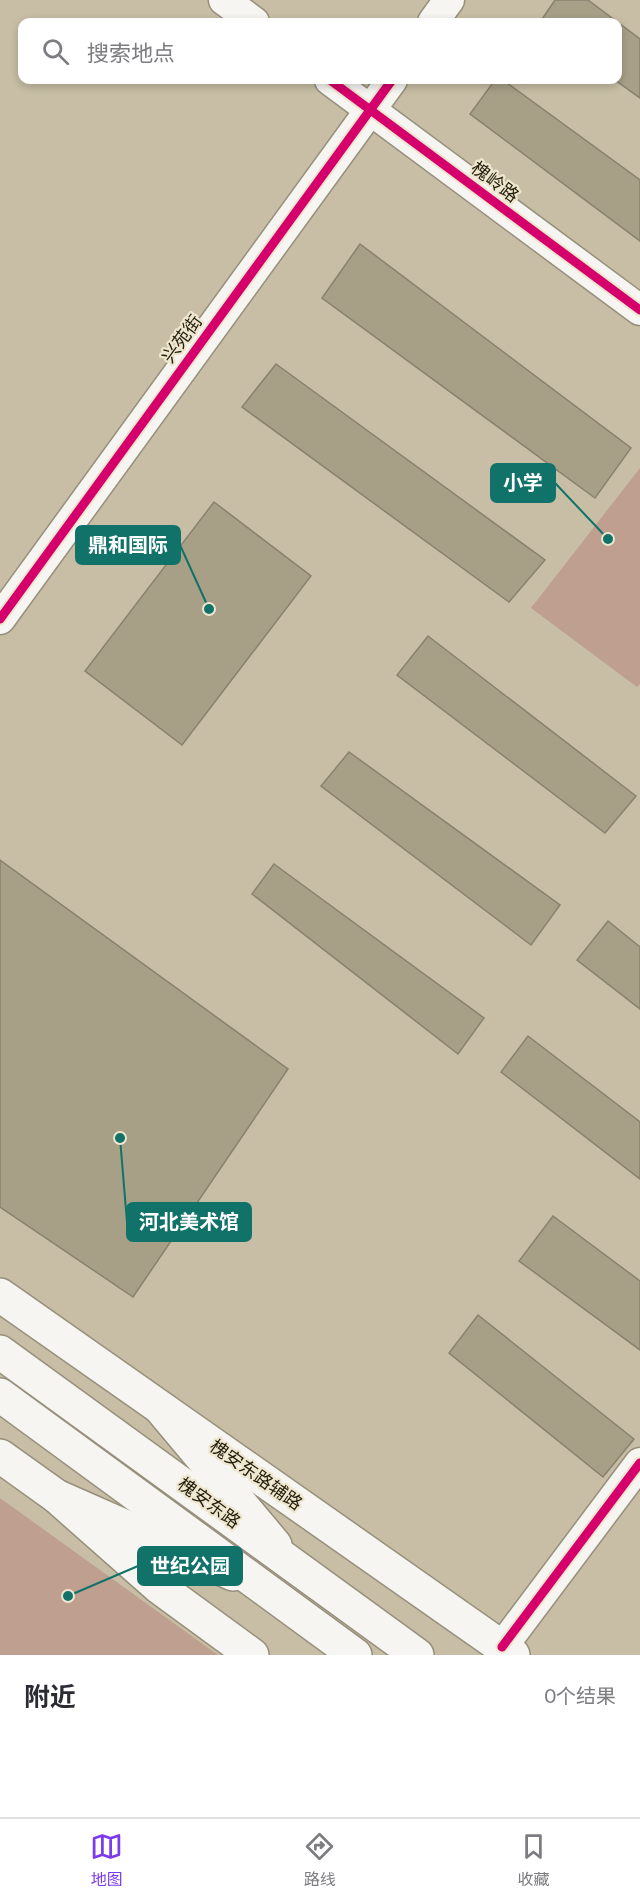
<!DOCTYPE html>
<html lang="zh">
<head>
<meta charset="utf-8">
<style>
	:root { --surface:#fff; --page:#f2f2f3; --text:#2b2b33; --muted:#7c7c81; --line:#e1e1e2; --accent:#7c3aed }
	body { margin:0; font-family:Lato,"Noto Sans SC",sans-serif; background:var(--page); color:var(--text) }
	.list { margin:0; padding:0; list-style:none }
	h2 { display:flex; justify-content:space-between; align-items:center; height:78px; margin:0; padding:0 24px; font-size:26px }
	h2 small { font-size:20px; font-weight:400; color:var(--muted) }
	.icon { flex:none; width:33px; height:33px; fill:none; stroke:currentColor; stroke-width:2; stroke-linecap:round; stroke-linejoin:round }
	.map { position:relative; flex:none; width:640px; height:1655px; overflow:hidden }
	.search { position:absolute; background:var(--surface); box-shadow:0 3px 9px #0003; left:18px; right:18px; top:18px; height:66px; display:flex; align-items:center; gap:15px; box-sizing:border-box; padding:0 21px; border-radius:12px; color:var(--muted); font-size:22px }
	.sheet { height:162px; background:var(--surface) }
	nav { display:flex; justify-content:space-around; align-items:center; box-sizing:border-box; height:84px; border-top:2px solid var(--line); background:var(--surface); font-size:16px; color:var(--muted) }
	nav a { display:grid; justify-items:center; gap:3px }
	nav .on { color:var(--accent) }
	.map>svg:first-child { display:block }
</style>
</head>
<body>
<div class="map">
<svg width="640" height="1655" viewBox="0 0 640 1655">
	<rect width="100%" height="100%" fill="#c7bea5"/>
	<!-- park -->
	<g fill="#bf9f8f">
		<polygon points="640,468 640,684 637,687 531,608"/>
		<polygon points="0,1498 218,1655 0,1655"/>
	</g>
	<!-- building -->
	<g fill="#a79f86" stroke="#88826f" stroke-width="1.5">
		<polygon points="555,0 588,0 640,39 640,98 615,80 618,80 618,22 540,22"/>
		<polygon points="495,80 503,80 640,180 640,241 470,114"/>
		<polygon points="360,244 631,448 595,498 322,298"/>
		<polygon points="276,364 545,560 509,602 242,407"/>
		<polygon points="214,502 311,576 182,745 85,671"/>
		<polygon points="428,636 636,796 605,833 397,675"/>
		<polygon points="349,752 560,905 531,945 321,786"/>
		<polygon points="0,860 288,1069 133,1297 0,1207"/>
		<polygon points="274,864 484,1018 458,1054 252,894"/>
		<polygon points="608,921 640,947 640,1009 577,960"/>
		<polygon points="528,1036 640,1122 640,1179 501,1072"/>
		<polygon points="553,1216 640,1281 640,1350 519,1261"/>
		<polygon points="478,1315 634,1439 603,1477 449,1353"/>
	</g>
	<g fill="none" stroke-linecap="round" stroke-linejoin="round">
		<!-- street casing -->
		<g stroke="#968f7b" stroke-width="33">
			<g id="street">
				<polyline points="224,0 254,22"/>
				<polyline points="433,22 449,0"/>
				<polyline points="330,80 640,310"/>
				<polyline points="0,619 392,80"/>
				<polyline points="502,1647 640,1463"/>
			</g>
		</g>
		<!-- secondary casing -->
		<g stroke="#968f7b" stroke-width="36">
			<g id="secondary">
				<polyline points="0,1295 513,1655"/>
				<polyline points="0,1456 56,1496 159,1587 252,1655"/>
			</g>
		</g>
		<!-- primary casing -->
		<g stroke="#968f7b" stroke-width="36">
			<g id="primary">
				<polyline points="162,1410 275,1545"/>
				<polyline points="56,1496 233,1574"/>
			</g>
		</g>
		<!-- highway casing -->
		<g stroke="#968f7b" stroke-width="36">
			<g id="highway">
				<polyline points="0,1352 417,1655"/>
				<polyline points="0,1395 355,1655"/>
			</g>
		</g>
		<!-- street -->
		<use href="#street" stroke="#f7f5f2" stroke-width="30"/>
		<!-- secondary -->
		<use href="#secondary" stroke="#f7f5f2" stroke-width="33"/>
		<!-- primary -->
		<use href="#primary" stroke="#f7f5f2" stroke-width="33"/>
		<!-- highway -->
		<use href="#highway" stroke="#f7f5f2" stroke-width="33"/>
		<!-- cycleway casing -->
		<g stroke="#eee6cf" stroke-width="13">
			<g id="cycleway">
				<polyline points="330,80 640,310"/>
				<polyline points="0,619 392,80"/>
				<polyline points="502,1647 640,1463"/>
			</g>
		</g>
		<!-- cycleway -->
		<use href="#cycleway" stroke="#d6006c" stroke-width="9"/>
	</g>
	<g text-anchor="middle" stroke-width="4.5" stroke-linejoin="round" paint-order="stroke">
		<!-- street labels -->
		<g font-size="18" fill="#221c0a" stroke="#eee6cf">
			<text transform="translate(495 182) rotate(37)" y="6">槐岭路</text>
			<text transform="translate(182 339) rotate(-54)" y="6">兴苑街</text>
			<text transform="translate(256 1475) rotate(35)" y="6">槐安东路辅路</text>
			<text transform="translate(209 1503) rotate(36)" y="6">槐安东路</text>
		</g>
	</g>
	<!-- callouts -->
	<path fill="none" stroke="#107269" stroke-width="2" d="M608 539L555 483M209 609L180 545M120 1138L127 1222M68 1596L138 1566"/>
	<g fill="#107269" stroke="#eee6cf" stroke-width="2">
		<circle cx="608" cy="539" r="6"/>
		<circle cx="209" cy="609" r="6"/>
		<circle cx="120" cy="1138" r="6"/>
		<circle cx="68" cy="1596" r="6"/>
	</g>
	<g fill="#107269" stroke="#107269" stroke-width="2">
		<rect x="491" y="464" width="64" height="38" rx="6"/>
		<rect x="76" y="526" width="104" height="38" rx="6"/>
		<rect x="127" y="1203" width="124" height="38" rx="6"/>
		<rect x="138" y="1547" width="104" height="38" rx="6"/>
	</g>
	<g font-size="20" text-anchor="middle" font-weight="bold" fill="#fff">
		<text x="523" y="490">小学</text>
		<text x="128" y="552">鼎和国际</text>
		<text x="189" y="1229">河北美术馆</text>
		<text x="190" y="1573">世纪公园</text>
	</g>
</svg>
<div class="search"><svg class="icon" aria-label="search" viewBox="0 0 24 24"><circle cx="10" cy="10" r="6"/><path d="M15 15l6 6"/></svg>搜索地点</div>
</div>
<section class="sheet">
<h2>附近<small>0个结果</small></h2>
<ul class="list">
</ul>
</section>
<nav>
<a class="on"><svg class="icon" aria-label="map" viewBox="0 0 24 24"><path d="M3 6l6-2 6 2 6-2v14l-6 2-6-2-6 2zM9 4v14M15 6v14"/></svg>地图</a>
<a><svg class="icon" aria-label="directions" viewBox="0 0 24 24"><path d="M12 3l9 9-9 9-9-9zM9 14v-3h6M13 9l2 2-2 2"/></svg>路线</a>
<a><svg class="icon" aria-label="saved" viewBox="0 0 24 24"><path d="M7 4h10v16l-5-4-5 4z"/></svg>收藏</a>
</nav>
</body>
</html>
